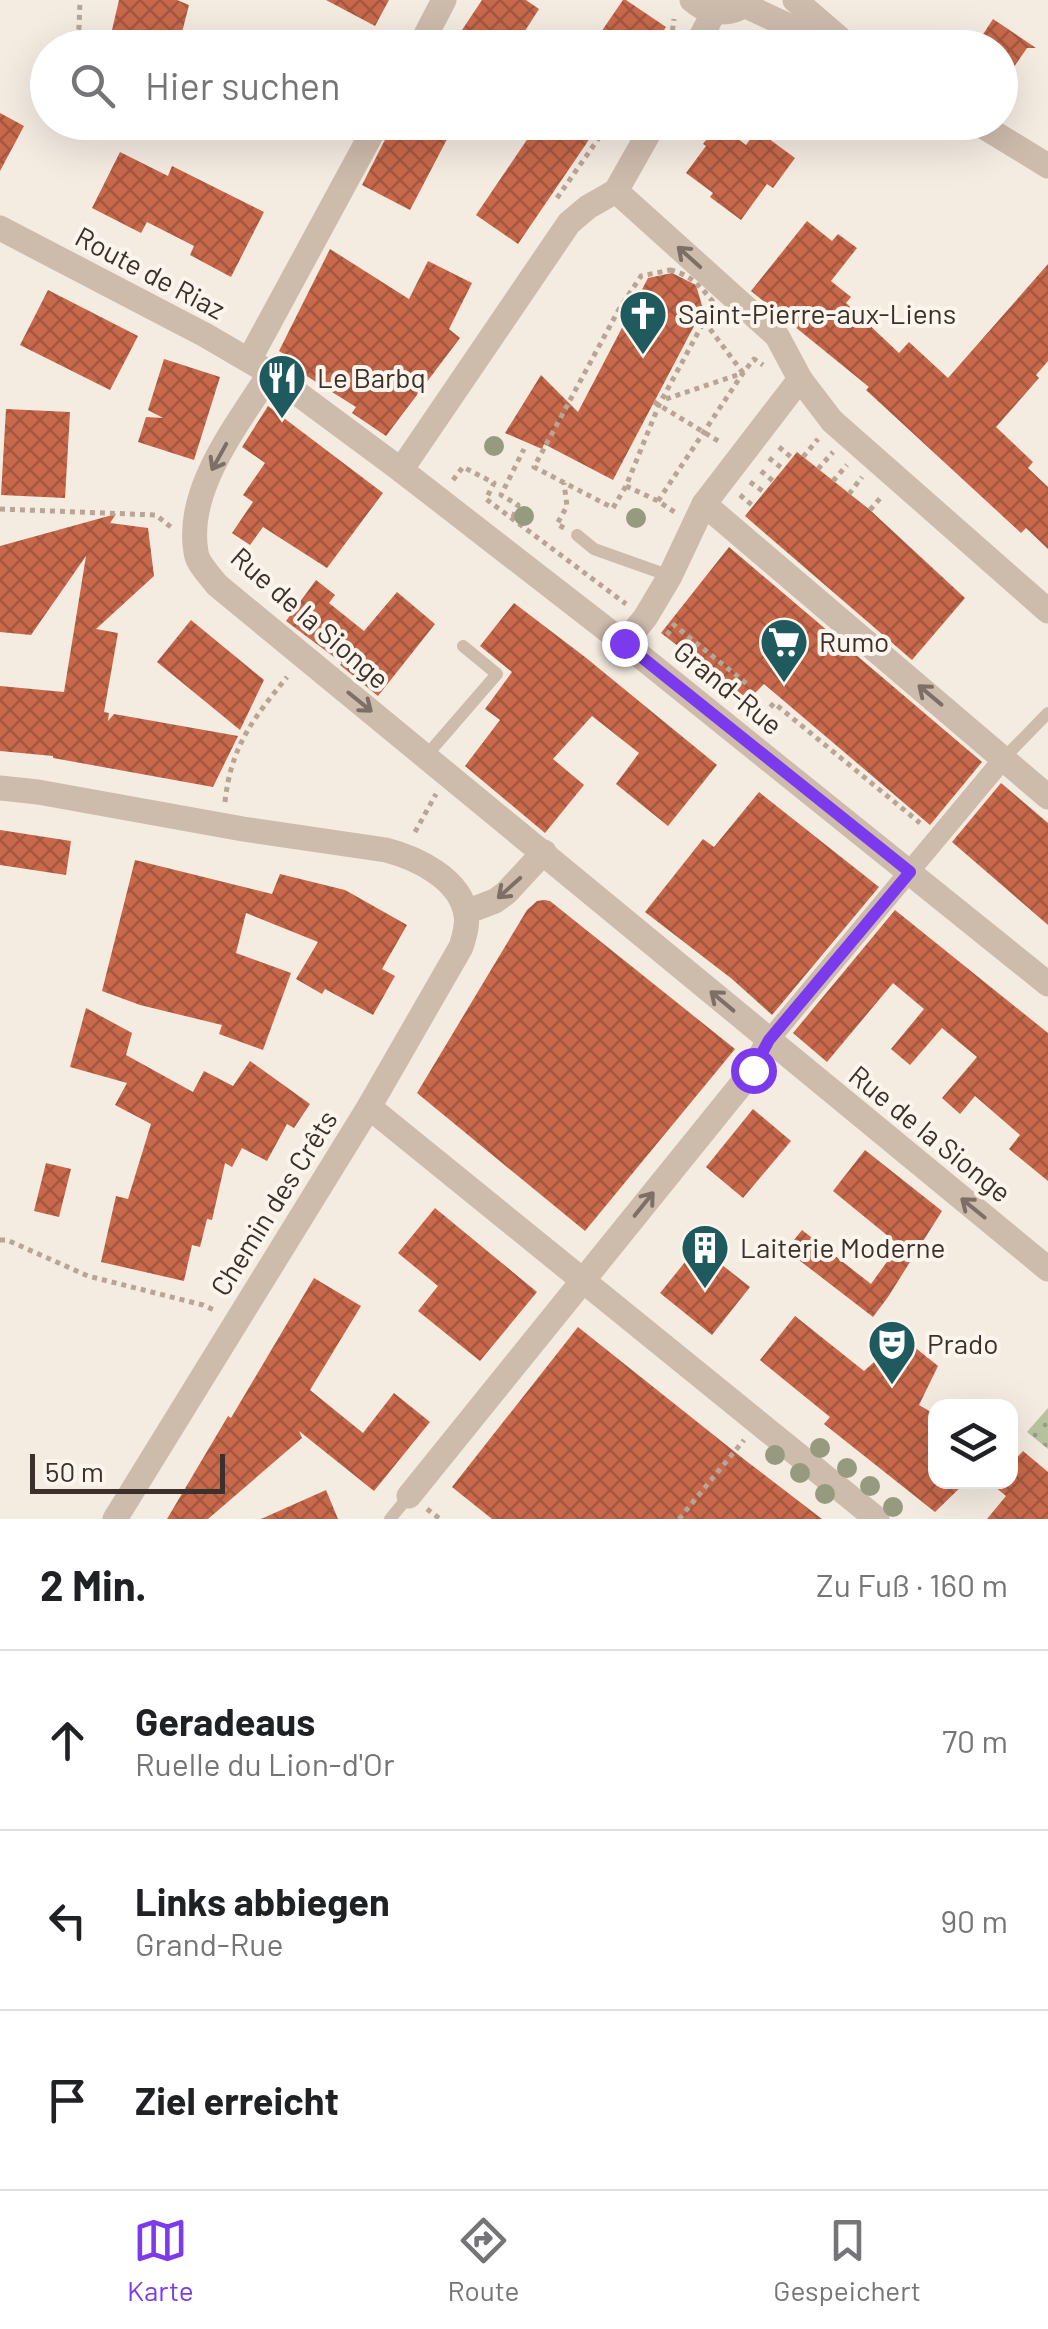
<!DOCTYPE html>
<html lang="de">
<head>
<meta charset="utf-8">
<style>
	:root { --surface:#fff; --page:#f6f6f6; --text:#202124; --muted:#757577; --line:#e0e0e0; --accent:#7c3aed }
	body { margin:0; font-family:Barlow,sans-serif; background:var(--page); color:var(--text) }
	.controls { position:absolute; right:30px; bottom:30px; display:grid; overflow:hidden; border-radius:20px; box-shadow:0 10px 40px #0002 }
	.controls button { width:90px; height:90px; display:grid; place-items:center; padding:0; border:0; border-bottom:2px solid var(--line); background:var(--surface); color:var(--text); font:50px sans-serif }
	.scale { position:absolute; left:30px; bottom:25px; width:195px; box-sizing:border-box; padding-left:10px; border:5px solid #3b302b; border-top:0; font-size:28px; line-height:35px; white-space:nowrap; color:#3b302b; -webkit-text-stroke:8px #fbf5ee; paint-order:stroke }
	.stop { position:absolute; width:30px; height:30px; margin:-22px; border:8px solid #7c3aed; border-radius:50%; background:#fff }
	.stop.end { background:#7c3aed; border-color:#fff; box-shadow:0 2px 10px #0008 }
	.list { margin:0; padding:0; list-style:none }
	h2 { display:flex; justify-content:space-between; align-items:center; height:130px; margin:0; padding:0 40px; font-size:42px }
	h2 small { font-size:32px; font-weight:400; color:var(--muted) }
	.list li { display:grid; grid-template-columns:65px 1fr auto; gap:30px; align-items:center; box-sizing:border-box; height:180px; padding:0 40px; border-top:2px solid var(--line) }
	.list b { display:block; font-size:38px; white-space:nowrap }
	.list p { margin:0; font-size:32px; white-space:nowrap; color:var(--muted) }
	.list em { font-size:32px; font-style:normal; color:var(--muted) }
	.icon { flex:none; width:55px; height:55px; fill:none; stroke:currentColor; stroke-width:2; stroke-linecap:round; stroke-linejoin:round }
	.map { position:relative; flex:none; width:1048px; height:1519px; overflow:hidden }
	.search { position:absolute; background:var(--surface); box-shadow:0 10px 40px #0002; left:30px; right:30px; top:30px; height:110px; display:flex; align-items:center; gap:25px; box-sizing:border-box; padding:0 35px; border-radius:55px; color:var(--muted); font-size:38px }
	.sheet { height:670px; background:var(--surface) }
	nav { display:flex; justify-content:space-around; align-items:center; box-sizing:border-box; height:140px; border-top:2px solid var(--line); background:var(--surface); font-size:28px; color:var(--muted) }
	nav a { display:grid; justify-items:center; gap:5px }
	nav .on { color:var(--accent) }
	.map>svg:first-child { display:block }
</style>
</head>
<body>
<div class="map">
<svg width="1048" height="1519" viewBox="0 0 1048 1519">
	<defs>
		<pattern id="garden-dots" width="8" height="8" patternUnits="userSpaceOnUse" patternTransform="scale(2.5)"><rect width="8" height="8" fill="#b8c4a0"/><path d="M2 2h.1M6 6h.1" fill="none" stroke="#97a083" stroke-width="1.8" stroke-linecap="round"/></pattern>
		<pattern id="building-cross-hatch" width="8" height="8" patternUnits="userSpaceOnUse" patternTransform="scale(2.5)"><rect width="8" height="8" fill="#c8694b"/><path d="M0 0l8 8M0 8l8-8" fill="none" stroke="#a4573f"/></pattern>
	</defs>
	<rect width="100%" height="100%" fill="#f4ebe1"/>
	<!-- garden -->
	<polygon fill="url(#garden-dots)" points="1048,1408 1048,1449 1027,1432"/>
	<!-- building -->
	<g fill="url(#building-cross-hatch)">
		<polygon points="119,0 177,0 189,5 178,48 129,48 109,43"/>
		<polygon points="326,0 389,0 375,26"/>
		<polygon points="482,0 526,0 539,9 514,48 450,48"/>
		<polygon points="623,0 626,0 666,27 652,48 590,48"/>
		<polygon points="993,19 1036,48 1027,48 1000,87 1000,48 974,48"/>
		<polygon points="0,113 24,126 0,171"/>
		<polygon points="394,122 456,122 410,210 362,185"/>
		<polygon points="539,122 601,122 518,244 476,215"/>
		<polygon points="718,124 746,145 757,130 795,158 773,188 767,184 741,220 710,197 713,193 686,173 706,146 703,144"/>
		<polygon points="120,152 168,176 172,166 264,212 231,277 190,255 194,246 147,222 141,233 92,208"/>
		<polygon points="807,221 832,241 838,234 857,248 831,281 851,297 846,303 899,353 909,342 948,378 1048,264 1048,361 1036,375 1039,378 996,427 1033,462 1028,468 1048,487 1048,549 1026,528 1021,533 866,390 869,387 751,291"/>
		<polygon points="330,249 409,299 428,261 472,283 449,329 460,338 386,436 352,413 356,407 297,370 300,364 279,351"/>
		<polygon points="672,273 696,285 703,309 613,480 544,444 542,449 505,433 541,375 578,412 648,278"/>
		<polygon points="48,290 138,336 110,390 20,345"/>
		<polygon points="164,359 220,377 194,460 138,442 146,417 163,418 148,410"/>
		<polygon points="268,406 383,493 327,568 263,527 250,545 232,533 253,502 243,495 265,463 242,447"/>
		<polygon points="6,409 70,412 65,498 1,495"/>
		<polygon points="797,452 870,510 965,598 912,660 745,516"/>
		<polygon points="116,514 110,523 148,528 154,576 96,629 118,633 104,712 109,713 108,721 114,714 238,736 213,787 53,758 53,756 0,751 0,686 64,692 86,556 31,635 0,632 0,546"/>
		<polygon points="729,547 982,762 930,825 764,684 748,700 661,633"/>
		<polygon points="316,580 335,595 329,603 364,631 397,592 435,624 378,696 340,665 342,663 286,621"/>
		<polygon points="514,603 585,657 717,765 668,826 616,784 639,753 592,716 553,759 584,785 545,833 465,766 500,720 485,709 512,672 480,646"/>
		<polygon points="191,620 264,680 240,730 157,662"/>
		<polygon points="1001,783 1048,823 1048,925 952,842"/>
		<polygon points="759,792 879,887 772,1015 732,979 645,912 703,839 714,847"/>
		<polygon points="0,830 71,841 66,875 0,865"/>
		<polygon points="135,860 272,894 280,874 345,890 407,925 382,969 395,976 373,1015 325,989 322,994 296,979 318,942 246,913 236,953 291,973 263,1050 219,1034 222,1025 140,1005 102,991"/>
		<polygon points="544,900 550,901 735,1049 585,1231 417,1093 527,910 537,901"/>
		<polygon points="895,910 1048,1033 1048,1181 1009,1149 1020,1135 975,1096 960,1114 942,1098 977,1057 942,1028 910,1065 891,1049 924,1009 893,983 827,1062 793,1033"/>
		<polygon points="86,1008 132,1033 126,1055 193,1092 204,1071 233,1086 250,1061 310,1104 294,1128 287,1124 267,1161 242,1148 232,1167 225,1163 212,1220 207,1219 200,1247 192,1245 184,1281 101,1262 116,1196 128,1199 151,1124 115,1105 127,1083 70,1067"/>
		<polygon points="753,1109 791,1141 743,1198 706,1167"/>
		<polygon points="865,1150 942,1211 888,1297 873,1317 786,1250 802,1230 871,1284 899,1245 833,1191"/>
		<polygon points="46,1163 71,1169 59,1217 34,1211"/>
		<polygon points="435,1208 537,1292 480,1361 418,1311 438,1286 398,1253"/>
		<polygon points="698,1246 750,1287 712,1335 660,1293"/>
		<polygon points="314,1278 361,1306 310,1390 363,1433 394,1393 430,1422 374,1491 299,1431 302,1438 208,1519 167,1519 228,1416 231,1418"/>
		<polygon points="795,1316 864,1371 902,1337 938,1366 919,1405 936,1415 936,1482 966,1482 935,1512 824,1424 830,1417 760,1360"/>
		<polygon points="578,1327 745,1460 822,1519 492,1519 452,1487"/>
		<polygon points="1023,1451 1048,1472 1048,1519 987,1519 1006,1496 989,1482 1010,1482 1010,1465"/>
		<polygon points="326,1490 338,1519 261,1519"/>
	</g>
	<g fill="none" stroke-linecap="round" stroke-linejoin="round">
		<!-- path -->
		<g stroke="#b9a596" stroke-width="5" stroke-dasharray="5 5" stroke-linecap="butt">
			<polyline points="70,48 79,28 80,0"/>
			<polyline points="663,48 672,34 674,19"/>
			<polyline points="557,198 610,122"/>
			<path d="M670,270C690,274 701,287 714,303L659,405L626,486L613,508L534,467L618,311L641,276Z"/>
			<polyline points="704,321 743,373"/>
			<polyline points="666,399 740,374"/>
			<polyline points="654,402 720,442"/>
			<polyline points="779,447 792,458"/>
			<polyline points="803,457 818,439"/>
			<polyline points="769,458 783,469"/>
			<polyline points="818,469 833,452"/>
			<polyline points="761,471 773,481"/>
			<polyline points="453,480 463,467 494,483 486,499 626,604"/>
			<polyline points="833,481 847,465"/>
			<polyline points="750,482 764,492"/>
			<polyline points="626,486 658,501 676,513"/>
			<polyline points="849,494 862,477"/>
			<polyline points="740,495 753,506"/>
			<polyline points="658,501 743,373 754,359 763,365"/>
			<polyline points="0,509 156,515 172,528"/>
			<polyline points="870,510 882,496"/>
			<polyline points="513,517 518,505 501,495 524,449"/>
			<polyline points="564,528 557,524 567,506 564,483"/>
			<polyline points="667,635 674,625 747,684"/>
			<polyline points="757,722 774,703 920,823"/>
			<path d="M225,802C231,746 253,719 287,677"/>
			<polyline points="415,832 436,794"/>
			<polyline points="0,1240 7,1240 88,1276 203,1305 214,1310"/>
			<polyline points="427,1509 440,1519"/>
			<polyline points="679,1519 744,1440"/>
		</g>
		<!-- service -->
		<g stroke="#cdbbac" stroke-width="12">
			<polyline points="577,535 594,549 670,576"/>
			<polyline points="426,756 497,674 463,646"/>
			<polyline points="1004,758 1048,713"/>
			<polyline points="390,1519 409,1496"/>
		</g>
		<!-- pedestrian -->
		<polyline stroke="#cdbbac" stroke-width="20" points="769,1040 1004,758"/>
		<!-- minor -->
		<g stroke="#cdbbac" stroke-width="25">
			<polyline points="419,48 444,0"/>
			<polyline points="695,48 714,12"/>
			<polyline points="616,191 777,336 800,379 832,421 1048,611"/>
			<polyline points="249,360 378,122"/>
			<polyline points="401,470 569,223 588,207 616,191 655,122"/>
			<polyline points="704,504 1048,797"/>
			<polyline points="624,643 645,618 670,576 704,504 800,379"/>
			<path d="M0,788L38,792L243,829L386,850C417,858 461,879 466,915C468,926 464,937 461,947L369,1107L115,1519"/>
			<polyline points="466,912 495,901 506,893 544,852"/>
			<path d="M1048,984L624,643L401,470L270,373C238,424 185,489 196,552C197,563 210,576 217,585L1048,1269"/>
			<polyline points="369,1107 877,1519"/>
			<polyline points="409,1496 753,1070 769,1040"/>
		</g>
		<!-- tertiary -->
		<g stroke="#cdbbac" stroke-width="25">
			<path d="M692,0C710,16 734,16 751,0"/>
			<polyline points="795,0 839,38"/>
			<polyline points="746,6 836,48"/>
			<polyline points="976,122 1048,166"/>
			<polyline points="0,228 205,335 270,373"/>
		</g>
	</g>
	<!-- trees -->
	<g fill="#969b7f">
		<circle cx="494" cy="446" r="10"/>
		<circle cx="524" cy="516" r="10"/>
		<circle cx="636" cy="518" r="10"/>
		<circle cx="820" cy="1448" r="10"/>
		<circle cx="775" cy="1455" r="10"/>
		<circle cx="847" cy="1468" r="10"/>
		<circle cx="800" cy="1473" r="10"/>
		<circle cx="870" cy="1486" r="10"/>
		<circle cx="825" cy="1494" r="10"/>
		<circle cx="893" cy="1507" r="10"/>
	</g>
	<!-- one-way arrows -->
	<defs><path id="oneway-shaft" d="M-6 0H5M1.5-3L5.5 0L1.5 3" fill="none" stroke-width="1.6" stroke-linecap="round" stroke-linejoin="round" transform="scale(2.5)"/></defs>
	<g stroke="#7d6f65">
		<use href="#oneway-shaft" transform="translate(689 257) rotate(-138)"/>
		<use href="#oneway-shaft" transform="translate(219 457) rotate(119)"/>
		<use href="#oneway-shaft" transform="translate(930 695) rotate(-140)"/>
		<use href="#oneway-shaft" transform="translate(360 702) rotate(39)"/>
		<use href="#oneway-shaft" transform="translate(509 888) rotate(138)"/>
		<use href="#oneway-shaft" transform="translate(722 1001) rotate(-140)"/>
		<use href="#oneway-shaft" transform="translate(644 1204) rotate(-51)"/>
		<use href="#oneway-shaft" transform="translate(973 1208) rotate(-141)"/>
	</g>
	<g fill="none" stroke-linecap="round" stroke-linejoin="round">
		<!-- route -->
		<polyline stroke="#7c3aed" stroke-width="12" points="624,643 910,872 769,1040 753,1070"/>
	</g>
	<!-- icons -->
	<defs>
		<g id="church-pin" transform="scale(2.5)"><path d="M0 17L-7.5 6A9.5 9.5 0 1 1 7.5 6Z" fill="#1f5a5e" stroke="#fbf5ee"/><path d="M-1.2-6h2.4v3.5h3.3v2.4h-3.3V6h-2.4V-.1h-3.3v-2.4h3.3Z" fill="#fff"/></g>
		<g id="restaurant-pin" transform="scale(2.5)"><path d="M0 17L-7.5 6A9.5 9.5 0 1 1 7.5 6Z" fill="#1f5a5e" stroke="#fbf5ee"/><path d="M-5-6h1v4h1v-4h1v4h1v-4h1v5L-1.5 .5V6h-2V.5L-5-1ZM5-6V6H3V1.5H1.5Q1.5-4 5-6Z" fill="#fff"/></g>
		<g id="supermarket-pin" transform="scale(2.5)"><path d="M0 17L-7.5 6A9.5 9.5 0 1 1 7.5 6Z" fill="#1f5a5e" stroke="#fbf5ee"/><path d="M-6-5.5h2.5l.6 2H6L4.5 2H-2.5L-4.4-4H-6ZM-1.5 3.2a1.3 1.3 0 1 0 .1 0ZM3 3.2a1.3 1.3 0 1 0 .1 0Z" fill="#fff"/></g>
		<g id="building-pin" transform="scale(2.5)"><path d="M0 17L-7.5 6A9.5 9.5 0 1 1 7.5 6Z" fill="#1f5a5e" stroke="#fbf5ee"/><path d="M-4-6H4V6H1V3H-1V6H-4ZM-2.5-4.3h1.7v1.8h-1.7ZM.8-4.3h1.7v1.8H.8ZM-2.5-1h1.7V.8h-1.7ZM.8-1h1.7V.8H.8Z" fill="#fff"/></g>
		<g id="theatre-pin" transform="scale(2.5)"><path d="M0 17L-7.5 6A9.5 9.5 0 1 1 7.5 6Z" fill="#1f5a5e" stroke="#fbf5ee"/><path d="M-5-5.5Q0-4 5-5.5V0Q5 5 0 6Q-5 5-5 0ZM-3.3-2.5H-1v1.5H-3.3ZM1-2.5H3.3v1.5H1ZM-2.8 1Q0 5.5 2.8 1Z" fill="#fff"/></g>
	</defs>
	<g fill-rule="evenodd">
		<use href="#church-pin" x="643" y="314"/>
		<use href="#restaurant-pin" x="282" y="378"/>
		<use href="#supermarket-pin" x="784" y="642"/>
		<use href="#building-pin" x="705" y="1248"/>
		<use href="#theatre-pin" x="892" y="1344"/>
	</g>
	<g text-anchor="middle" stroke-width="8" stroke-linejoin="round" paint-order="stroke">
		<!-- street labels -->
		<g font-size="28" fill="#3b302b" stroke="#fbf5ee">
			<text transform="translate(150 273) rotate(28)" y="10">Route de Riaz</text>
			<text transform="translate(310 618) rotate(41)" y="10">Rue de la Sionge</text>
			<text transform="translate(728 688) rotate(39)" y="10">Grand-Rue</text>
			<text transform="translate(930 1134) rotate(39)" y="10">Rue de la Sionge</text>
			<text transform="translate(274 1203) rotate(-58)" y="10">Chemin des Crêts</text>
		</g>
		<!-- poi labels -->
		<g font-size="28" fill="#3b302b" stroke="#fbf5ee" text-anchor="start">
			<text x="678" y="324">Saint-Pierre-aux-Liens</text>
			<text x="317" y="388">Le Barbq</text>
			<text x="819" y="652">Rumo</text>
			<text x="740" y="1258">Laiterie Moderne</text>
			<text x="927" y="1354">Prado</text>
		</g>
	</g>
</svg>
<div class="controls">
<button><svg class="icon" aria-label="layers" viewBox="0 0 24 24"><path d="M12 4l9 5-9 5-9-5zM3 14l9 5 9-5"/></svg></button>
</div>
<div class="scale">50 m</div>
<div class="stop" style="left:753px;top:1070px"></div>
<div class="stop end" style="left:624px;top:643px"></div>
<div class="search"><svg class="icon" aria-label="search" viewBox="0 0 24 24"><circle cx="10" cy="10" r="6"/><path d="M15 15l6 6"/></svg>Hier suchen</div>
</div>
<section class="sheet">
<h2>2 Min.<small>Zu Fuß · 160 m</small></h2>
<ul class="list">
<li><svg class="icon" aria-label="ahead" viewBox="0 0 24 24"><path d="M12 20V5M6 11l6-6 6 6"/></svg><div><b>Geradeaus</b><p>Ruelle du Lion-d'Or</p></div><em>70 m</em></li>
<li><svg class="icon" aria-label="left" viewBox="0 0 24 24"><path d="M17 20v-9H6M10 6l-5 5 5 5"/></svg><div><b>Links abbiegen</b><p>Grand-Rue</p></div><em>90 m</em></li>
<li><svg class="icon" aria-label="arrive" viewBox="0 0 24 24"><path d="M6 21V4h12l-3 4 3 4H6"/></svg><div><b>Ziel erreicht</b></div></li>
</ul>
</section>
<nav>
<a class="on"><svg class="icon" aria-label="map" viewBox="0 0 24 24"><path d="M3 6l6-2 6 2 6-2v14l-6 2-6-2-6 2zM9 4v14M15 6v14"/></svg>Karte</a>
<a><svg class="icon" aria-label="directions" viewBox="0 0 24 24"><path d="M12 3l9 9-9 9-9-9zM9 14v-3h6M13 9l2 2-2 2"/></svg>Route</a>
<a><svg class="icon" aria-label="saved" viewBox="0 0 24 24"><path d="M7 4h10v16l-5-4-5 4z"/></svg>Gespeichert</a>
</nav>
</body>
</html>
